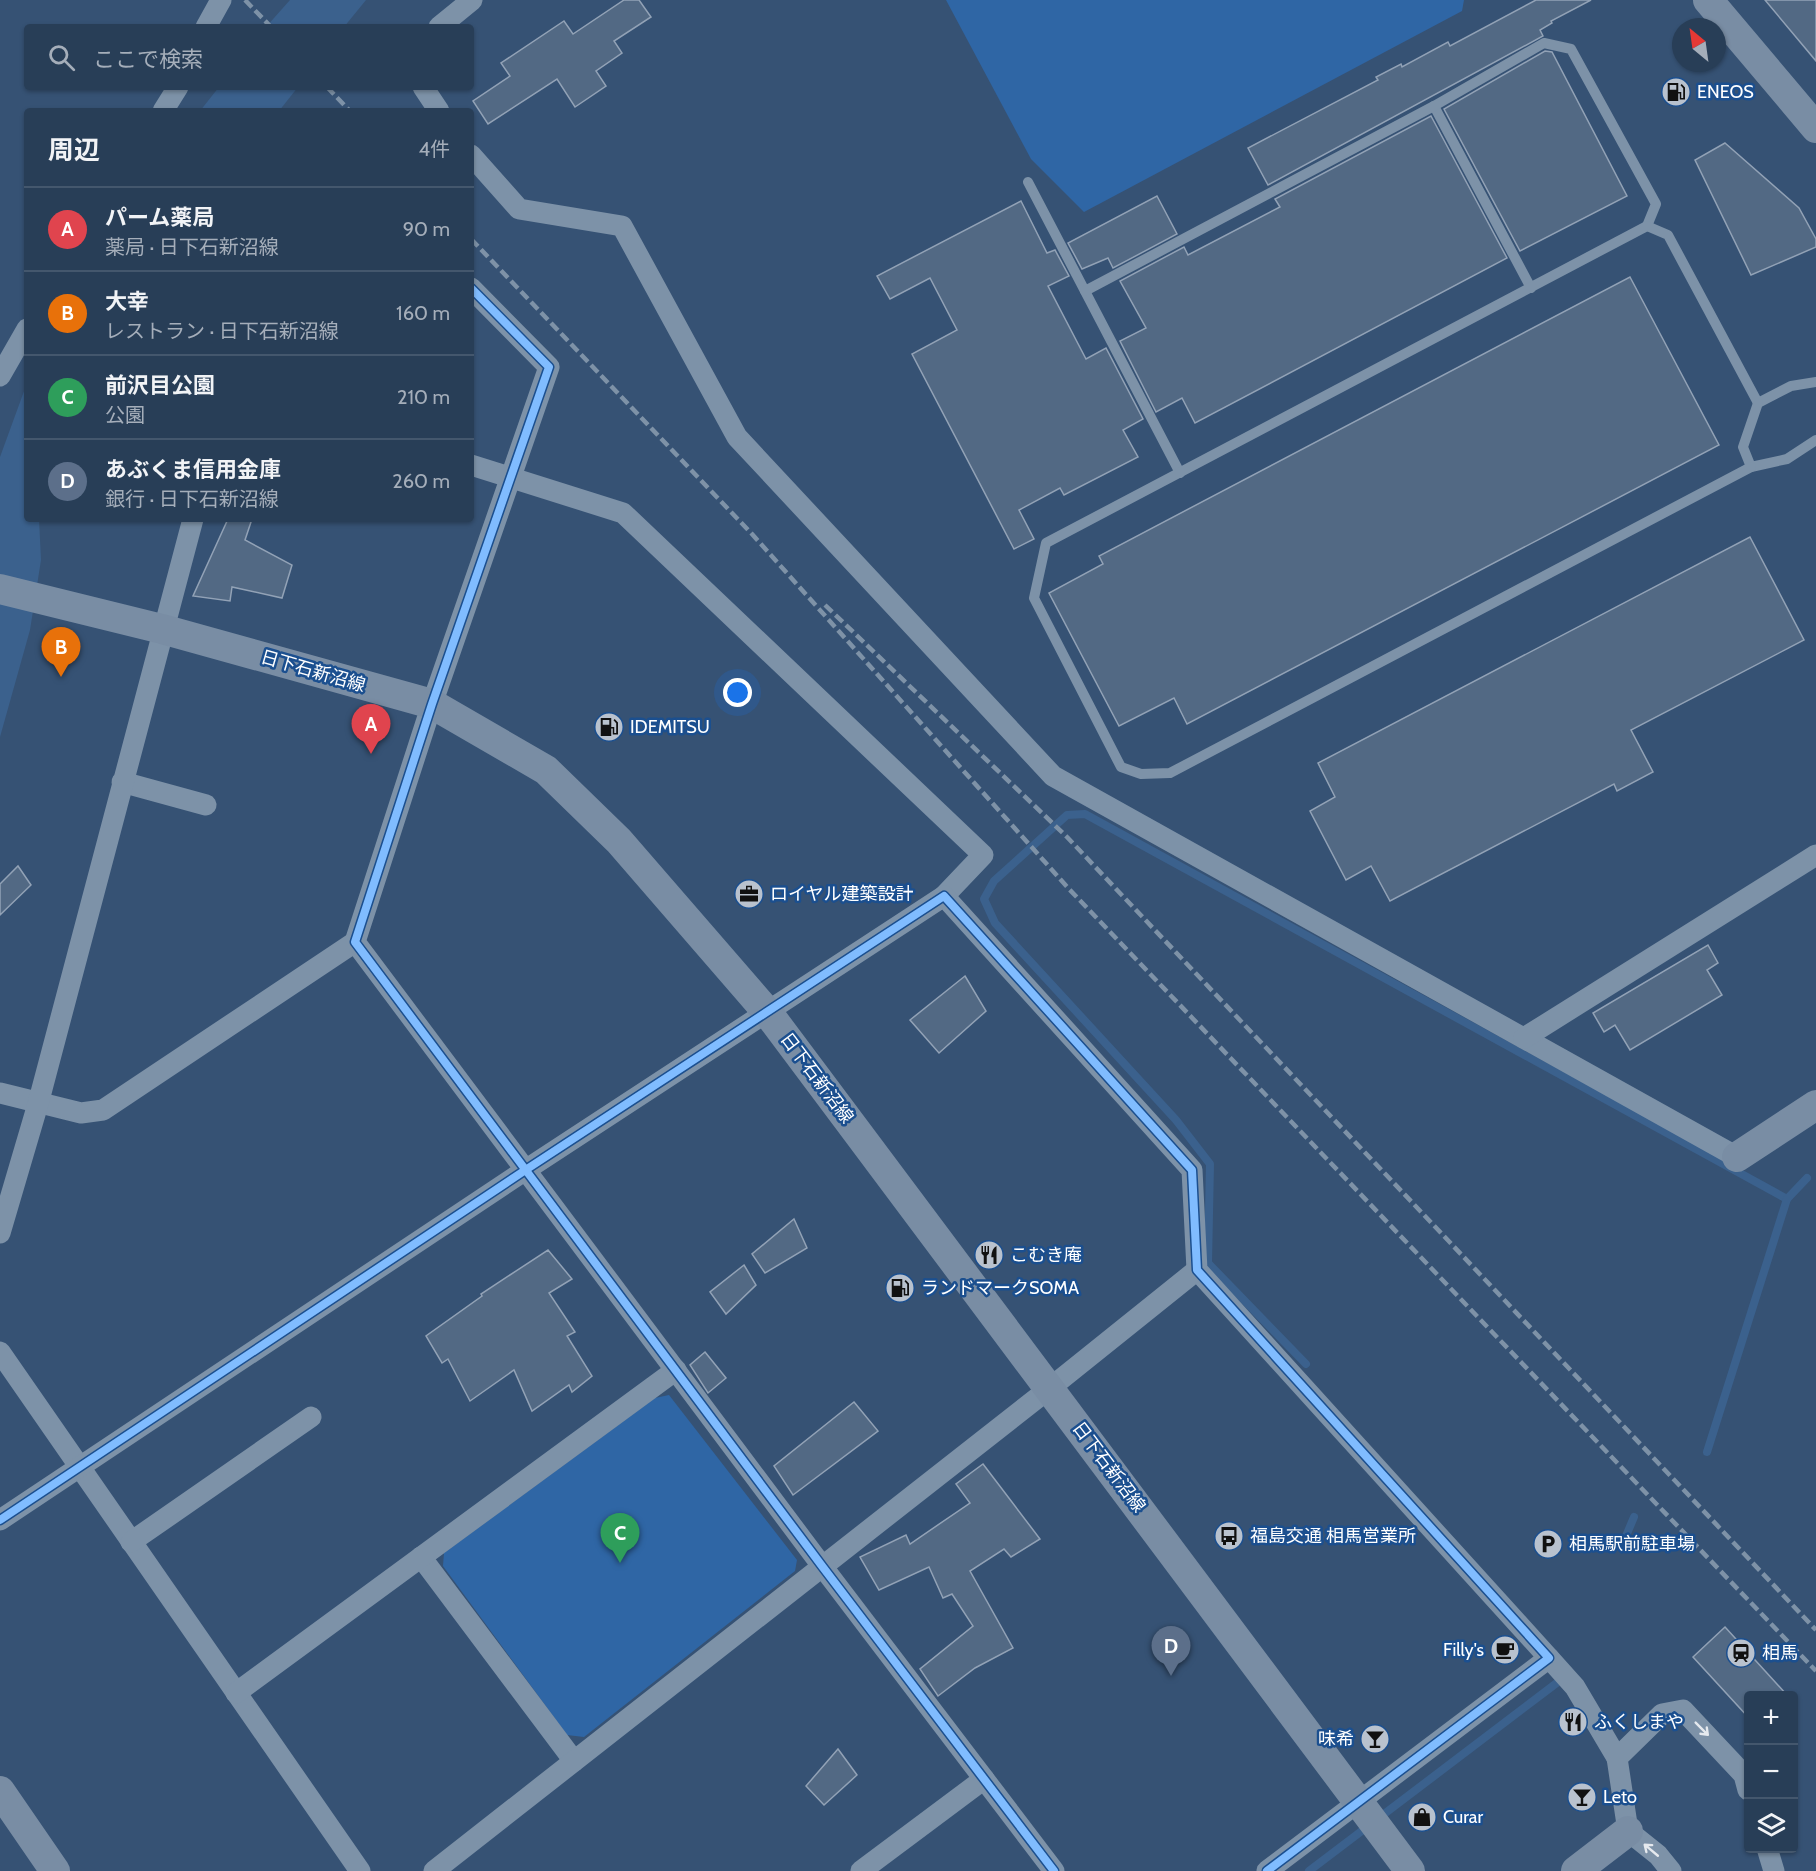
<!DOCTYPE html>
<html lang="ja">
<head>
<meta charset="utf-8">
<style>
	:root { --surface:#283e57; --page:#344961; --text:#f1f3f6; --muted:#a5aeba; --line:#44576d; --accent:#95b2f1 }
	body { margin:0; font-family:Cabin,"Noto Sans JP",sans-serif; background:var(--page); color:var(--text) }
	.controls { position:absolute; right:18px; bottom:18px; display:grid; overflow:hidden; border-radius:6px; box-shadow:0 2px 4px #0004 }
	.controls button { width:54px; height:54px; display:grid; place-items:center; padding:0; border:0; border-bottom:2px solid var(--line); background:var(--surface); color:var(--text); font:30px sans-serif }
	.compass { position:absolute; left:1672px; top:18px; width:54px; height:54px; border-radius:50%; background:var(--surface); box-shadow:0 2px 4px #0004; rotate:331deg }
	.you { position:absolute; left:738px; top:693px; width:21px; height:21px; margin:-15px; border:4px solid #fff; border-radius:50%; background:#1a73e8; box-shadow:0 0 0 9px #1a73e833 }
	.badge { display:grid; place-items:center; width:39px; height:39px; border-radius:50%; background:var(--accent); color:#fff; font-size:20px; font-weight:700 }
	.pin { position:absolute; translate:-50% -50px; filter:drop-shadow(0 2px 3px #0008) }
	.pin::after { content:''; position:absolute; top:32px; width:21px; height:18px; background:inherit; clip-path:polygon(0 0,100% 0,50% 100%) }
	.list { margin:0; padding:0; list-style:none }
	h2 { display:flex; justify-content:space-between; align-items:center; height:78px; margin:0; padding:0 24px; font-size:26px }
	h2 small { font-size:20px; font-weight:400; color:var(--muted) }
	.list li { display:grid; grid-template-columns:39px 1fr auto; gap:18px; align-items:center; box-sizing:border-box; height:84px; padding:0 24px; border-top:2px solid var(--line) }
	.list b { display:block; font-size:22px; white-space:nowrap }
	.list p { margin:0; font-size:20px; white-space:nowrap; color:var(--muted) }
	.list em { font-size:20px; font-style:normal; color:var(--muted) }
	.icon { flex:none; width:33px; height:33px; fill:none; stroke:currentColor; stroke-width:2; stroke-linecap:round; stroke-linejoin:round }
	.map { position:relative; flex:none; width:1816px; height:1871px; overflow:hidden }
	.search { position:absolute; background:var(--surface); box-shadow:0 2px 4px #0004; left:24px; top:24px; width:450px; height:66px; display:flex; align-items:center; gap:15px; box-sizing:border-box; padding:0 21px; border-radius:6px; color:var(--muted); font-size:22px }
	.panel { position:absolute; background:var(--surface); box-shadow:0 2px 4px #0004; left:24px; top:108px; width:450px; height:414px; border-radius:6px }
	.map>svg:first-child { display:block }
</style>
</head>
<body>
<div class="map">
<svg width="1816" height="1871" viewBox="0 0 1816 1871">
	<rect width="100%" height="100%" fill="#365274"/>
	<!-- green -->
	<g fill="#2f66a5">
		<polygon points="946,0 1464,0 1462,11 1084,212 1031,159"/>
		<polygon points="669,1395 797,1560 795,1571 584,1737 567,1735 443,1566 444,1553 655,1398"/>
	</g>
	<!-- water -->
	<g fill="#3b618d">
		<polygon points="290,0 366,0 344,27 266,27"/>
		<polygon points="219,87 298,87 279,111 200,111"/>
		<polygon points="27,383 27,519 39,519 41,560 30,630 0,737 0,457"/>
	</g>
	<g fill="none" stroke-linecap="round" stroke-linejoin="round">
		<!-- stream -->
		<g stroke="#3b618d" stroke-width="8">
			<polyline points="1306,1364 1208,1263 1210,1164 1176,1120 995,923 984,899 994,881 1067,815 1085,814 1787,1199"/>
			<polyline points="1707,1452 1787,1199 1807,1178"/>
			<polyline points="1626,1536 1634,1517"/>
			<polyline points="1309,1871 1558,1682"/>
		</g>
	</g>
	<!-- building -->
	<g fill="#526984" stroke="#92a2b6" stroke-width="1.5">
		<polygon points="624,0 639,0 651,17 614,41 622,53 596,71 606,86 575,107 557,79 488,124 473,101 510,76 501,63 564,21 573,34"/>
		<polygon points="1536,0 1591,0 1551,21 1552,23 1540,30 1543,36 1268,185 1248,148 1378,80 1376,77 1401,64 1402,67 1448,42 1450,46"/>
		<polygon points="1765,0 1816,0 1816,61"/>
		<polygon points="1545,51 1552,52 1627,196 1520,251 1444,109"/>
		<polygon points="1431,116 1507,258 1195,423 1182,398 1156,412 1120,341 1146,328 1120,281 1184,247 1188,255 1280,207 1275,199"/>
		<polygon points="1725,143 1799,208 1816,239 1816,247 1751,275 1695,160"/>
		<polygon points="1157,196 1177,234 1113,268 1108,258 1082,269 1068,243"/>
		<polygon points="1021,201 1047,253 1055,250 1069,276 1048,286 1086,359 1106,348 1143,419 1123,430 1138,457 1064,495 1060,488 1019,510 1034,539 1014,549 912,354 957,330 930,278 890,299 877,276"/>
		<polygon points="1630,277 1719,445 1187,724 1174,698 1119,726 1049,593 1103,564 1099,556"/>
		<polygon points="228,519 252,519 245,540 292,565 282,598 232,587 230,601 193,596"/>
		<polygon points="1750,537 1804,640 1631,730 1653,772 1617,791 1614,784 1390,901 1371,866 1346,880 1310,811 1335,797 1318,763"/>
		<polygon points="18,866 31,885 0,915 0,884"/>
		<polygon points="1708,945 1718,963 1707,970 1722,995 1630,1050 1615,1025 1604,1032 1593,1013"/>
		<polygon points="965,976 986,1011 939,1053 910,1020"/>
		<polygon points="794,1219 807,1248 765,1273 752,1254"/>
		<polygon points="548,1250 572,1279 549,1293 575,1332 567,1336 592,1376 572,1392 569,1385 532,1411 514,1370 470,1401 448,1359 442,1363 426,1336 482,1296 481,1294"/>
		<polygon points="744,1265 756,1285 726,1314 710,1292"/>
		<polygon points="705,1352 726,1378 708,1393 690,1365"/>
		<polygon points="854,1402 878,1431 793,1495 774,1466"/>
		<polygon points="983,1464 1040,1539 1011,1557 1004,1549 970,1571 1013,1648 975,1668 938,1696 920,1669 973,1626 952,1594 943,1598 929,1567 879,1590 860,1557 906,1535 910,1544 970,1503 956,1484"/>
		<polygon points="1725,1627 1787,1695 1749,1695 1749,1718 1693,1657"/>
		<polygon points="838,1749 857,1775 824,1805 806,1786"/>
	</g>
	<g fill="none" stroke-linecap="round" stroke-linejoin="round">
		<!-- lane -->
		<g stroke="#7d92a8" stroke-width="10">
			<polyline points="1434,106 1531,288"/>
			<polyline points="1028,182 1180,473"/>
			<polyline points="1085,291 1434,106 1544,43 1571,49 1656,204 1647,226"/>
			<polyline points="1816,382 1791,386 1758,403 1743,447 1751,467 1787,459 1816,440"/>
			<polyline points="1751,467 1170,773 1141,774 1121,767 1034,598 1046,543 1647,226 1668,235 1758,403"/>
		</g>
		<!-- street -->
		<g stroke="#7d92a8" stroke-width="21">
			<polyline points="206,27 221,0"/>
			<polyline points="439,27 472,0"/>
			<polyline points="423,87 439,111"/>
			<polyline points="163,111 178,87"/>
			<polyline points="471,155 519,209 622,226 737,437 1053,776 1737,1157"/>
			<polyline points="471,288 549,367 432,704 355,942 822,1566 1054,1871"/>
			<polyline points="0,376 27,329"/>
			<polyline points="471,465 623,513 983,855 944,896"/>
			<polyline points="122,782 206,805"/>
			<polyline points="1524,1038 1816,855"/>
			<polyline points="0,1093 81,1113 103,1110 355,942"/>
			<polyline points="0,1233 38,1104 193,519"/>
			<polyline points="0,1352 360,1871"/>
			<polyline points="0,1520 527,1169 944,896 1192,1170 1197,1270 1549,1658 1267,1871"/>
			<polyline points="131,1542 311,1417"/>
			<polyline points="421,1557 574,1761"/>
			<polyline points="1549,1658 1575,1687 1617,1758"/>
			<polyline points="236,1693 676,1370"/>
			<polyline points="1767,1848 1774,1871"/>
			<polyline points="434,1871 1050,1388 1197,1270"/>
			<polyline points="861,1871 984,1779"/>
			<polyline points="1671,1871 1658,1855 1628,1831 1617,1758 1662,1714 1683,1710 1744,1775 1748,1790"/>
		</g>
		<!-- secondary -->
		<g stroke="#798da4" stroke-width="30">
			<polyline points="1708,0 1816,128"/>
			<polyline points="0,589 162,629 432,704 546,770 619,841 768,1013 1410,1871"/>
			<polyline points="1737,1157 1816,1105"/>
			<polyline points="0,1791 55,1871"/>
			<polyline points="1576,1871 1628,1831"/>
		</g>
		<!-- rail -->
		<g stroke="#7e92a7" stroke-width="4.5" stroke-dasharray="10 4.5" stroke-linecap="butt">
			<polyline points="245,0 271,27"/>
			<polyline points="327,87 350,111"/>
			<polyline points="471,239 752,534 1069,889 1816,1671"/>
			<polyline points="825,605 1067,837 1816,1630"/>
		</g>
		<!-- cycleway casing -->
		<g stroke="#1b4f8f" stroke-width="11">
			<g id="cycleway">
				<polyline points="471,288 549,367 432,704 355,942 822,1566 1054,1871"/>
				<polyline points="0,1520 527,1169 944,896 1192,1170 1197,1270 1549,1658 1267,1871"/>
			</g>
		</g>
		<!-- cycleway -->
		<use href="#cycleway" stroke="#80bcff" stroke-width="8"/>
	</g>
	<!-- one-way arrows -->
	<defs><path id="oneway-shaft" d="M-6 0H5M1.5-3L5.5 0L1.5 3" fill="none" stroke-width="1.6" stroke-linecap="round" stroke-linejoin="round" transform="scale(1.5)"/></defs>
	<g stroke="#e5e9ee">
		<use href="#oneway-shaft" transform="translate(1702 1729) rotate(45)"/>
		<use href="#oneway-shaft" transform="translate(1651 1850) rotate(-140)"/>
	</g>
	<!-- icons -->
	<defs>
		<g id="fuel-disc" transform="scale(1.5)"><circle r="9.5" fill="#b9c2ce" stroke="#1b4f8f"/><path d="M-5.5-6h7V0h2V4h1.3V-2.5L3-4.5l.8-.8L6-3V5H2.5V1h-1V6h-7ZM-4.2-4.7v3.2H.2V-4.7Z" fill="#111"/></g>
		<g id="office-disc" transform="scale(1.5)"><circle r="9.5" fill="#b9c2ce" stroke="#1b4f8f"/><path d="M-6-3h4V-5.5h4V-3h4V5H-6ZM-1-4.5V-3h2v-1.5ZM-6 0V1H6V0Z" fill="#111"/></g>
		<g id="restaurant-disc" transform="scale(1.5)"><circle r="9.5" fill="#b9c2ce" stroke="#1b4f8f"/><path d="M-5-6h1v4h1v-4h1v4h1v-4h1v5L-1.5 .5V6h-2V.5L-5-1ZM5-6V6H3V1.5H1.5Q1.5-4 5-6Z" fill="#111"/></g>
		<g id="bus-disc" transform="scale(1.5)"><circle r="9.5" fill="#b9c2ce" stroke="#1b4f8f"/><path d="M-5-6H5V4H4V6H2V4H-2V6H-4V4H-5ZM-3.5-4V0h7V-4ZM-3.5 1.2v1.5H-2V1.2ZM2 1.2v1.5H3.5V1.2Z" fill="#111"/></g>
		<g id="parking-disc" transform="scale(1.5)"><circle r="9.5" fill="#b9c2ce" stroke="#1b4f8f"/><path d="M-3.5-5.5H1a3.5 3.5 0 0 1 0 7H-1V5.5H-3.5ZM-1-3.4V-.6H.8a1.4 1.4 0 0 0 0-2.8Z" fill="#111"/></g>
		<g id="cafe-disc" transform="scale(1.5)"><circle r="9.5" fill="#b9c2ce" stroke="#1b4f8f"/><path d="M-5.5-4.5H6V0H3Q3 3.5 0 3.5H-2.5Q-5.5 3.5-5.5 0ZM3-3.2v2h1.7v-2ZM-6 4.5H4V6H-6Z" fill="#111"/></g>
		<g id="station-disc" transform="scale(1.5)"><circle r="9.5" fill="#b9c2ce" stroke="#1b4f8f"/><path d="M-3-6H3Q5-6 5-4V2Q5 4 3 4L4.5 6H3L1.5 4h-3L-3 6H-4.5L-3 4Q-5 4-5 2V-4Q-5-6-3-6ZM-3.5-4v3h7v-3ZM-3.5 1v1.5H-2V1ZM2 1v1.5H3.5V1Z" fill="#111"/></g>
		<g id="bar-disc" transform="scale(1.5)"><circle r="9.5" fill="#b9c2ce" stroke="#1b4f8f"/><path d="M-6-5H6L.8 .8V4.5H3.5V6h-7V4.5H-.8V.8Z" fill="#111"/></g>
		<g id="shop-disc" transform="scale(1.5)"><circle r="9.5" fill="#b9c2ce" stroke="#1b4f8f"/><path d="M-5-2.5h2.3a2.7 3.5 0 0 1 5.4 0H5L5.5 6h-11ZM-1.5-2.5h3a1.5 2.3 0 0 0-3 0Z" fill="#111"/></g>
	</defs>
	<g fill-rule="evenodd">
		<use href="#fuel-disc" x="1676" y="92"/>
		<use href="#fuel-disc" x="609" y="727"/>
		<use href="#office-disc" x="749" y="894"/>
		<use href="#restaurant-disc" x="989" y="1255"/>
		<use href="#fuel-disc" x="900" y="1288"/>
		<use href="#bus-disc" x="1229" y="1536"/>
		<use href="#parking-disc" x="1548" y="1544"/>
		<use href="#cafe-disc" x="1505" y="1650"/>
		<use href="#station-disc" x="1741" y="1653"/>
		<use href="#restaurant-disc" x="1573" y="1722"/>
		<use href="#bar-disc" x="1375" y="1739"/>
		<use href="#bar-disc" x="1582" y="1797"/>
		<use href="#shop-disc" x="1422" y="1817"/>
	</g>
	<g text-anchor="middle" stroke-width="5" stroke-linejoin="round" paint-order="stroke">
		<!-- poi labels -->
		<g font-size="18" fill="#fff" stroke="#1b4f8f" text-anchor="start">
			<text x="1697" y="98">ENEOS</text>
			<text x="630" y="733">IDEMITSU</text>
			<text x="770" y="900">ロイヤル建築設計</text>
			<text x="1010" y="1261">こむき庵</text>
			<text x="921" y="1294">ランドマークSOMA</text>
			<text x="1250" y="1542">福島交通 相馬営業所</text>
			<text x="1569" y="1550">相馬駅前駐車場</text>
			<text x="1484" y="1656" text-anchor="end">Filly's</text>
			<text x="1762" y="1659">相馬</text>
			<text x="1594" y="1728">ふくしまや</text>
			<text x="1354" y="1745" text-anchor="end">味希</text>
			<text x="1603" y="1803">Leto</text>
			<text x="1443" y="1823">Curar</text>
		</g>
		<!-- street labels -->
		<g font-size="18" fill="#fff" stroke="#1b4f8f">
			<text transform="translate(313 671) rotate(16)" y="6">日下石新沼線</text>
			<text transform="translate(817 1078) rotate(53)" y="6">日下石新沼線</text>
			<text transform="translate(1109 1467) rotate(53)" y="6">日下石新沼線</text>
		</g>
	</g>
</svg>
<div class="controls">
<button>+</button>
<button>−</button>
<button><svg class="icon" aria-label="layers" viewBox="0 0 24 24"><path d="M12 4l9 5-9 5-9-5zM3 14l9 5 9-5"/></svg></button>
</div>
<svg class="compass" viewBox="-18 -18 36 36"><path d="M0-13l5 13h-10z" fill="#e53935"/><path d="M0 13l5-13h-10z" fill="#a5aeba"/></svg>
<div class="you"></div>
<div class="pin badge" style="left:371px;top:754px;background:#e0444e">A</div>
<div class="pin badge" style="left:61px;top:677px;background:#e8710a">B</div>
<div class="pin badge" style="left:620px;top:1563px;background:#2e9e5b">C</div>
<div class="pin badge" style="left:1171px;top:1676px;background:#5c6f8a">D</div>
<div class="search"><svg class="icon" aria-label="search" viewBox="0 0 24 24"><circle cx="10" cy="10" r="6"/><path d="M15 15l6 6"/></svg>ここで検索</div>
<section class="panel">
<h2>周辺<small>4件</small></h2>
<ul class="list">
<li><span class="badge" style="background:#e0444e">A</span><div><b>パーム薬局</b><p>薬局 · 日下石新沼線</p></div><em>90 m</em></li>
<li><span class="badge" style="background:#e8710a">B</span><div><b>大幸</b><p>レストラン · 日下石新沼線</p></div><em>160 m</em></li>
<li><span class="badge" style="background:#2e9e5b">C</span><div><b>前沢目公園</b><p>公園</p></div><em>210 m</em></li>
<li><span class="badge" style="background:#5c6f8a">D</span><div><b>あぶくま信用金庫</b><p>銀行 · 日下石新沼線</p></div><em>260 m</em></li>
</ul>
</section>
</div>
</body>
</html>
